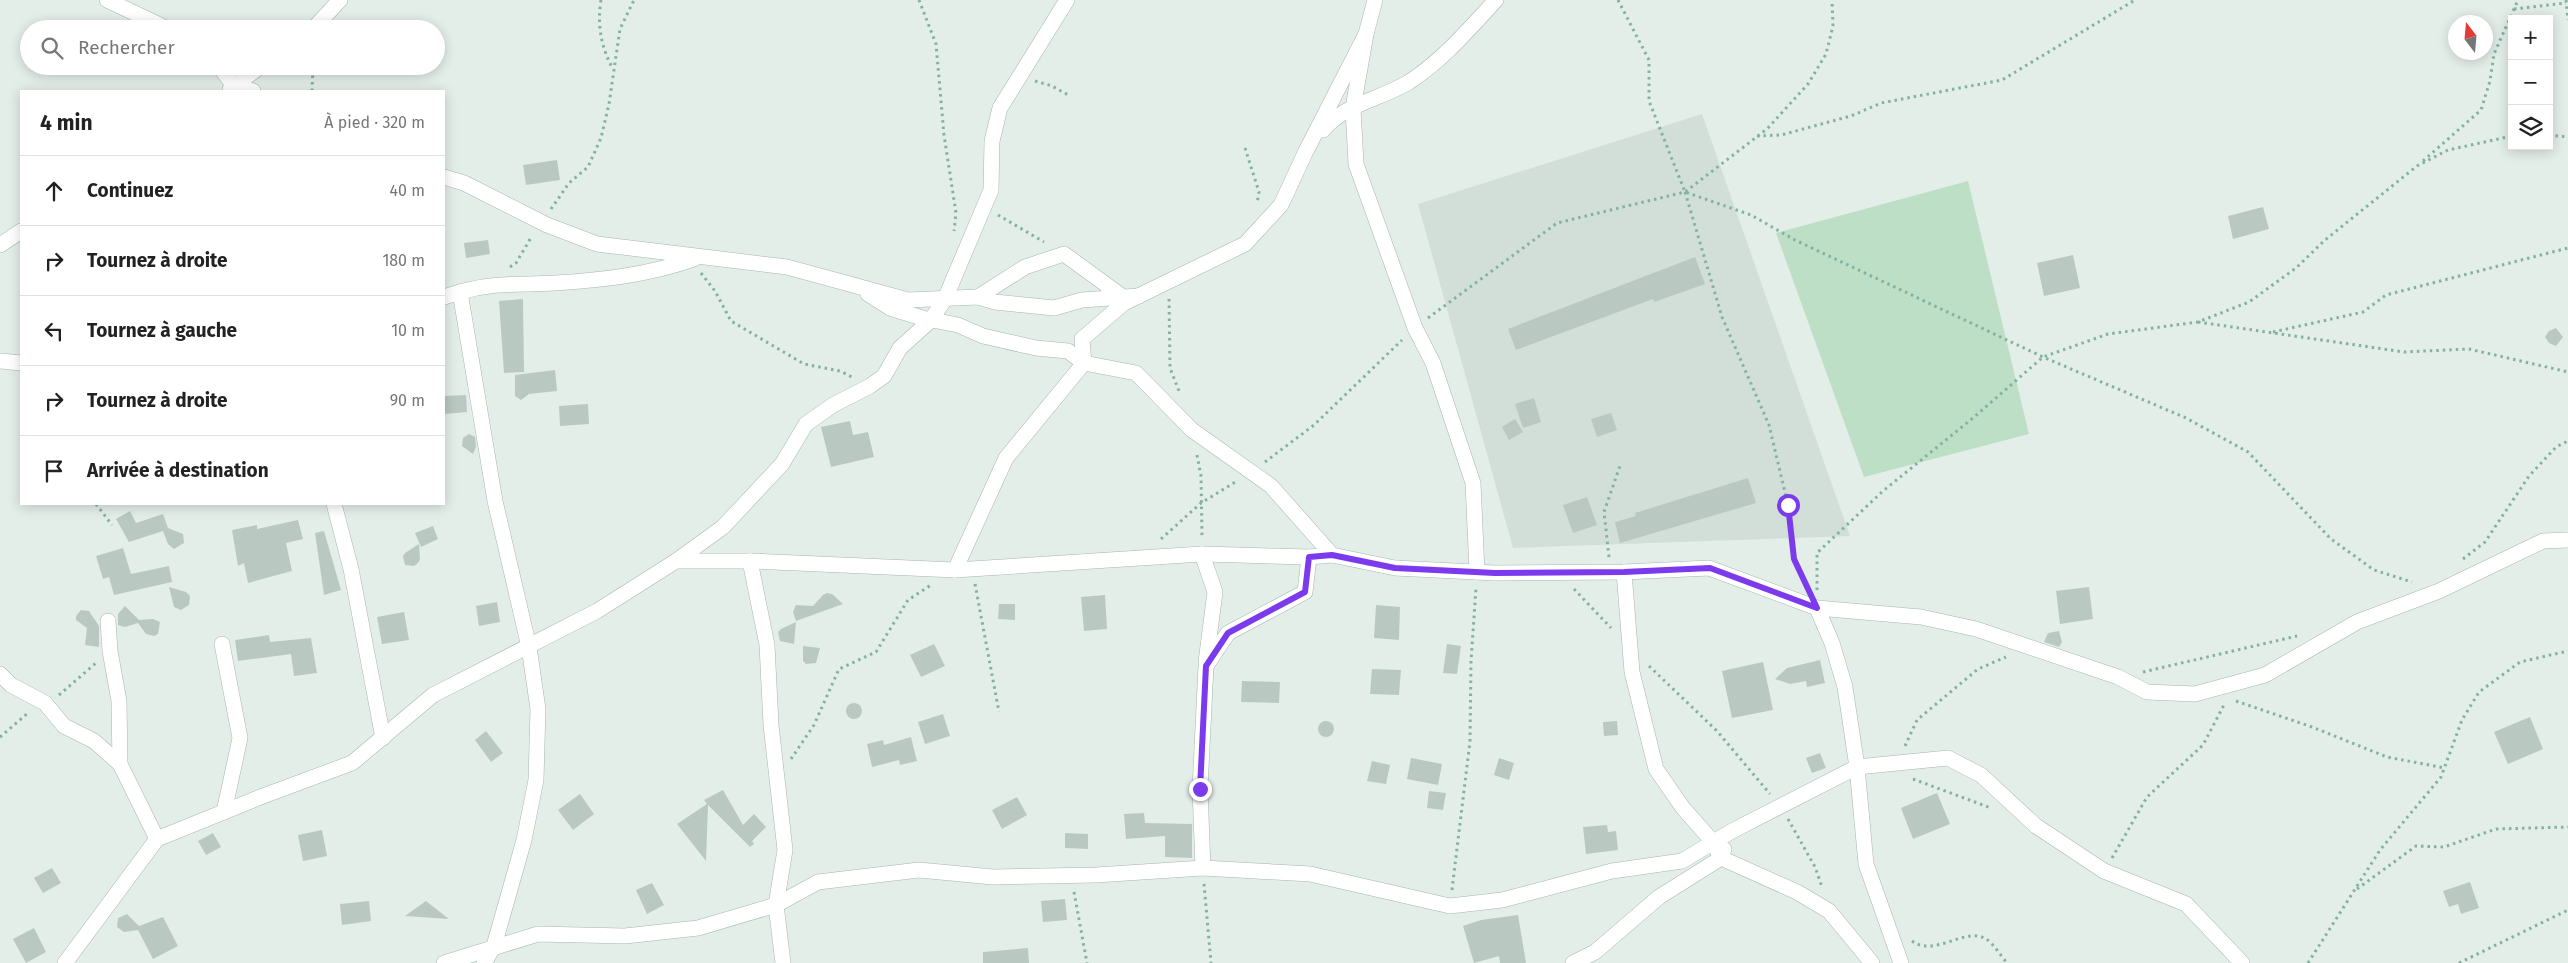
<!DOCTYPE html>
<html lang="fr">
<head>
<meta charset="utf-8">
<style>
	:root { --surface:#fff; --page:#f2f2f2; --text:#222; --muted:#767676; --line:#e0e0e0 }
	body { margin:0; font-family:"Fira Sans",sans-serif; background:var(--page); color:var(--text) }
	.controls { position:absolute; right:15px; top:15px; display:grid; overflow:hidden; border-radius:0px; box-shadow:0 2px 12px #0003 }
	.controls button { width:45px; height:45px; display:grid; place-items:center; padding:0; border:0; border-bottom:1px solid var(--line); background:var(--surface); color:var(--text); font:25px sans-serif }
	.compass { position:absolute; left:2448px; top:15px; width:45px; height:45px; border-radius:50%; background:var(--surface); box-shadow:0 2px 12px #0003; rotate:344deg }
	.stop { position:absolute; width:15px; height:15px; margin:-11px; border:4px solid #7c3aed; border-radius:50%; background:#fff }
	.stop.end { background:#7c3aed; border-color:#fff; box-shadow:0 1px 5px #0008 }
	.list { margin:0; padding:0; list-style:none }
	h2 { display:flex; justify-content:space-between; align-items:center; height:65px; margin:0; padding:0 20px; font-size:21px }
	h2 small { font-size:16px; font-weight:400; color:var(--muted) }
	.list li { display:grid; grid-template-columns:32px 1fr auto; gap:15px; align-items:center; box-sizing:border-box; height:70px; padding:0 20px; border-top:1px solid var(--line) }
	.list b { display:block; font-size:19px; white-space:nowrap }
	.list em { font-size:16px; font-style:normal; color:var(--muted) }
	.icon { flex:none; width:28px; height:28px; fill:none; stroke:currentColor; stroke-width:2; stroke-linecap:round; stroke-linejoin:round }
	.map { position:relative; flex:none; width:2568px; height:963px; overflow:hidden }
	.search { position:absolute; background:var(--surface); box-shadow:0 2px 12px #0003; left:20px; top:20px; width:425px; height:55px; display:flex; align-items:center; gap:12px; box-sizing:border-box; padding:0 18px; border-radius:28px; color:var(--muted); font-size:19px }
	.panel { position:absolute; background:var(--surface); box-shadow:0 2px 12px #0003; left:20px; top:90px; width:425px; height:415px; border-radius:0px }
	.map>svg:first-child { display:block }
</style>
</head>
<body>
<div class="map">
<svg width="2568" height="963" viewBox="0 0 2568 963">
	<rect width="100%" height="100%" fill="#e4eee9"/>
	<!-- built -->
	<polygon fill="#d2ded8" points="1702,114 1850,536 1513,548 1418,204"/>
	<!-- green -->
	<polygon fill="#bcdfc5" points="1968,181 2029,434 1864,477 1776,233"/>
	<!-- building -->
	<g fill="#b9c9c2">
		<polygon points="557,160 560,180 526,185 523,165"/>
		<polygon points="2263,207 2269,229 2233,239 2228,216"/>
		<polygon points="488,240 490,254 466,258 464,243"/>
		<polygon points="2073,255 2080,288 2044,296 2037,263"/>
		<polygon points="1695,257 1705,284 1654,302 1653,299 1516,350 1508,329"/>
		<polygon points="523,299 524,372 504,373 499,301"/>
		<polygon points="2556,328 2563,337 2556,346 2549,343 2545,337 2549,331"/>
		<polygon points="555,370 557,391 529,394 521,400 515,396 515,375"/>
		<polygon points="466,395 467,412 444,414 444,396"/>
		<polygon points="1534,398 1541,422 1523,428 1515,404"/>
		<polygon points="588,404 589,424 560,426 559,406"/>
		<polygon points="1611,413 1617,430 1597,437 1591,419"/>
		<polygon points="1515,419 1523,432 1509,440 1502,427"/>
		<polygon points="850,421 853,435 868,432 874,457 831,467 821,427"/>
		<polygon points="469,434 475,437 476,447 473,454 462,446 463,438"/>
		<polygon points="1748,478 1756,503 1620,543 1615,522 1636,516 1635,513"/>
		<polygon points="1587,497 1597,525 1573,533 1563,505"/>
		<polygon points="130,511 136,523 163,514 168,528 183,534 184,543 174,549 168,544 163,531 129,542 116,519"/>
		<polygon points="298,520 303,539 286,543 292,571 248,583 244,563 238,566 232,530 257,525 257,529"/>
		<polygon points="433,526 438,539 421,547 415,533"/>
		<polygon points="324,531 341,590 324,595 315,533"/>
		<polygon points="419,544 420,560 417,564 414,566 405,565 403,556 405,553"/>
		<polygon points="123,548 131,574 169,566 172,582 114,595 109,577 103,579 96,556"/>
		<polygon points="169,587 186,592 190,596 189,605 181,610 174,607"/>
		<polygon points="2089,587 2093,619 2060,624 2056,591"/>
		<polygon points="827,593 832,594 843,604 796,621 793,612 796,605 813,606 823,595"/>
		<polygon points="1105,595 1107,629 1084,631 1081,597"/>
		<polygon points="497,602 500,622 479,626 476,606"/>
		<polygon points="999,604 1015,604 1015,620 998,619"/>
		<polygon points="1376,605 1400,607 1399,640 1374,638"/>
		<polygon points="125,606 139,620 153,619 160,622 158,634 154,636 146,634 138,623 125,627 118,625 118,614"/>
		<polygon points="81,610 89,611 99,626 99,647 85,645 87,628 76,620 76,616"/>
		<polygon points="404,612 409,640 382,644 377,617"/>
		<polygon points="796,622 794,644 780,641 778,632 781,629"/>
		<polygon points="2059,631 2062,642 2059,647 2044,642 2048,633"/>
		<polygon points="269,635 270,642 311,638 317,673 294,676 291,654 238,661 235,640"/>
		<polygon points="934,644 945,666 921,677 910,655"/>
		<polygon points="1447,644 1461,646 1457,674 1443,673"/>
		<polygon points="803,646 820,648 816,663 806,664 803,661"/>
		<polygon points="1820,660 1825,683 1807,687 1806,681 1790,684 1775,679 1787,668"/>
		<polygon points="1763,662 1773,710 1732,718 1722,671"/>
		<polygon points="1372,669 1401,670 1399,695 1370,694"/>
		<polygon points="1242,681 1280,682 1279,703 1241,702"/>
		<circle cx="854" cy="711" r="8"/>
		<polygon points="943,714 950,736 925,744 918,722"/>
		<polygon points="2530,717 2543,749 2508,764 2494,732"/>
		<polygon points="1617,721 1618,735 1604,736 1603,722"/>
		<circle cx="1326" cy="729" r="8"/>
		<polygon points="486,731 503,753 491,762 475,740"/>
		<polygon points="911,737 917,761 900,765 899,760 872,767 867,744 883,740 884,745"/>
		<polygon points="1820,753 1826,768 1812,773 1806,758"/>
		<polygon points="1411,758 1442,764 1438,785 1407,779"/>
		<polygon points="1499,758 1514,763 1509,780 1494,775"/>
		<polygon points="1372,761 1390,765 1386,784 1367,781"/>
		<polygon points="723,790 743,825 754,814 766,827 752,841 754,844 750,847 708,805 706,861 677,824 707,804 704,800"/>
		<polygon points="1429,791 1446,793 1443,810 1427,808"/>
		<polygon points="1937,793 1950,824 1913,839 1901,808"/>
		<polygon points="580,794 594,814 573,830 558,810"/>
		<polygon points="1017,797 1027,815 1002,829 992,810"/>
		<polygon points="1144,813 1145,823 1192,824 1192,858 1165,857 1165,836 1126,839 1124,814"/>
		<polygon points="1607,825 1608,832 1616,831 1618,850 1586,854 1583,827"/>
		<polygon points="322,830 327,856 303,861 298,835"/>
		<polygon points="213,833 221,847 206,855 198,841"/>
		<polygon points="1065,833 1088,834 1088,849 1065,848"/>
		<polygon points="52,868 61,883 43,893 34,878"/>
		<polygon points="2470,882 2479,908 2461,914 2458,904 2449,907 2443,891"/>
		<polygon points="652,883 664,905 647,914 636,890"/>
		<polygon points="1065,899 1067,920 1043,922 1041,901"/>
		<polygon points="369,901 371,921 342,925 340,904"/>
		<polygon points="426,901 449,919 405,916"/>
		<polygon points="127,914 139,926 163,917 178,946 153,959 138,930 124,932 117,927 118,918"/>
		<polygon points="1518,915 1526,963 1500,963 1499,956 1474,963 1463,926 1481,920"/>
		<polygon points="34,928 46,952 26,963 13,939"/>
		<polygon points="1028,948 1029,963 983,963 983,952"/>
	</g>
	<g fill="none" stroke-linecap="round" stroke-linejoin="round">
		<!-- minor casing -->
		<g stroke="#a6b6b0" stroke-width="16">
			<g id="minor">
				<polyline points="107,0 168,29"/>
				<polyline points="1375,0 1366,34 1353,108 1356,164 1415,328 1433,363 1473,483 1477,572"/>
				<polyline points="313,29 340,0"/>
				<polyline points="219,66 234,86 253,91"/>
				<polyline points="230,89 261,66"/>
				<path d="M1323,130C1344,104 1381,99 1409,82C1443,60 1469,29 1496,0"/>
				<polyline points="444,177 464,183 547,225 597,244 787,267 908,300 978,297 995,302 1054,308 1082,300 1139,296"/>
				<polyline points="0,245 21,231"/>
				<path d="M460,292C495,282 520,285 555,283C603,280 648,275 694,259"/>
				<polyline points="868,294 890,308 922,318 958,325 983,336 1036,348 1068,351 1084,363 1136,373 1192,430 1271,486 1332,555"/>
				<polyline points="444,297 460,292 495,501 529,647 538,709 536,780 524,840 494,946 484,963"/>
				<polyline points="978,297 1025,267 1064,254 1123,297"/>
				<polyline points="0,361 21,363"/>
				<polyline points="334,504 351,569 383,738"/>
				<polyline points="1202,554 1215,592 1206,662"/>
				<polyline points="676,561 723,527 782,464 806,424 833,405 870,386 884,376 900,348 931,320 945,299 991,190 992,141 1000,108 1067,0"/>
				<polyline points="750,561 767,645 771,725 785,850 776,905 783,963"/>
				<polyline points="955,570 1006,458 1084,363 1082,339 1124,303 1245,244 1281,205 1305,153 1366,34"/>
				<polyline points="1624,572 1632,672 1656,769 1683,808 1713,842 1721,858 1797,892 1829,911 1872,963"/>
				<polyline points="1817,608 1832,643 1845,687 1857,767 1866,864 1901,963"/>
				<polyline points="108,621 110,651 119,701 120,764 157,839"/>
				<polyline points="222,644 240,738 224,812"/>
				<polyline points="0,674 11,685 45,703 64,726 94,741 120,764"/>
				<polyline points="1203,868 1200,789 1206,666 1228,633 1305,592 1309,557"/>
				<polyline points="65,963 157,839 263,796 352,763 433,695 597,611 676,561 750,561 955,570 1202,554 1309,557 1332,555 1395,568 1495,573 1624,572 1709,568 1817,608 1921,617 1976,629 2118,677 2147,692 2195,694 2265,675 2357,622 2439,591 2543,541 2568,540"/>
				<polyline points="444,963 538,934 625,936 698,928 776,905 818,882 919,870 993,877 1096,875 1203,868 1310,874 1450,906 1502,900 1612,871 1682,861 1732,831 1857,767 1948,758 1981,775 2036,826 2104,871 2186,904 2242,963"/>
				<polyline points="1573,963 1595,952 1659,897 1721,858 1724,849"/>
			</g>
		</g>
		<!-- path -->
		<g stroke="#83b2a3" stroke-width="3" stroke-dasharray="2.5 4" stroke-linecap="butt">
			<path d="M601,0C597,25 601,47 613,69"/>
			<polyline points="919,0 936,44 944,135 956,213 954,231"/>
			<polyline points="1618,0 1649,60 1649,101 1685,192 1751,215 1795,240 2043,357 2186,418 2248,452 2331,539 2374,570 2412,582"/>
			<polyline points="2566,0 2568,20"/>
			<polyline points="2514,9 2566,3"/>
			<polyline points="1035,81 1052,86 1070,96"/>
			<polyline points="312,91 313,66"/>
			<polyline points="2549,135 2568,137"/>
			<polyline points="1757,136 1781,135 1851,116 1881,103 2002,80 2135,0"/>
			<polyline points="1245,148 1259,192 1257,204"/>
			<polyline points="2423,161 2481,110 2490,81 2494,54 2518,0"/>
			<polyline points="1685,192 1722,317 1769,425 1788,505 1794,559 1806,585"/>
			<polyline points="551,209 569,183 588,167 601,138 609,104 620,29 634,0"/>
			<polyline points="998,215 1044,242"/>
			<polyline points="510,267 516,263 532,236"/>
			<polyline points="701,273 715,291 731,321 804,364 840,371 852,377"/>
			<polyline points="1169,299 1170,368 1179,391"/>
			<polyline points="1428,318 1557,223 1685,192 1767,129 1808,84 1826,54 1833,26 1832,0"/>
			<polyline points="2198,322 2404,352 2469,349 2568,372"/>
			<polyline points="2273,332 2363,312 2386,295 2568,248"/>
			<polyline points="1197,455 1201,476 1202,538"/>
			<polyline points="1265,462 1314,425 1402,340"/>
			<polyline points="96,504 112,525"/>
			<polyline points="1161,539 1201,503 1237,481"/>
			<polyline points="1609,557 1604,512 1621,463"/>
			<polyline points="2463,559 2485,542 2529,476 2556,447 2568,441"/>
			<polyline points="975,584 999,712"/>
			<polyline points="1574,589 1611,628"/>
			<polyline points="1817,590 1817,553 1883,491 1973,418 2043,357 2108,334 2198,322 2249,302 2296,268 2325,240 2417,166 2448,150 2512,136"/>
			<polyline points="1649,666 1717,731 1770,794"/>
			<polyline points="2143,672 2297,636"/>
			<polyline points="59,695 96,663"/>
			<polyline points="2236,701 2312,727 2387,757 2445,768"/>
			<polyline points="0,737 28,713"/>
			<polyline points="1905,746 1917,720 1978,669 2006,657"/>
			<polyline points="791,759 814,725 839,669 876,652 908,600 931,585"/>
			<polyline points="1913,779 1991,808"/>
			<polyline points="1788,819 1815,867 1822,887"/>
			<polyline points="2112,858 2147,797 2203,745 2225,703"/>
			<polyline points="1204,884 1211,963"/>
			<polyline points="2357,889 2416,846 2444,847 2496,829 2568,827"/>
			<polyline points="1452,890 1470,741 1471,661 1476,588"/>
			<polyline points="1074,892 1087,963"/>
			<path d="M1912,941C1935,958 1965,926 1986,939C1993,943 2001,956 2007,963"/>
			<polyline points="2308,963 2380,850 2441,777 2462,720 2479,692 2520,662 2568,651"/>
			<polyline points="2459,963 2568,910"/>
		</g>
		<!-- minor -->
		<use href="#minor" stroke="#fff" stroke-width="15"/>
	</g>
	<g fill="none" stroke-linecap="round" stroke-linejoin="round">
		<!-- route -->
		<polyline stroke="#7c3aed" stroke-width="6" points="1200,789 1206,666 1228,633 1305,592 1309,557 1332,555 1395,568 1495,573 1624,572 1710,568 1817,608 1794,559 1788,505"/>
	</g>
</svg>
<div class="controls">
<button>+</button>
<button>−</button>
<button><svg class="icon" aria-label="layers" viewBox="0 0 24 24"><path d="M12 4l9 5-9 5-9-5zM3 14l9 5 9-5"/></svg></button>
</div>
<svg class="compass" viewBox="-18 -18 36 36"><path d="M0-13l5 13h-10z" fill="#e53935"/><path d="M0 13l5-13h-10z" fill="#767676"/></svg>
<div class="stop" style="left:1788px;top:505px"></div>
<div class="stop end" style="left:1200px;top:789px"></div>
<div class="search"><svg class="icon" aria-label="search" viewBox="0 0 24 24"><circle cx="10" cy="10" r="6"/><path d="M15 15l6 6"/></svg>Rechercher</div>
<section class="panel">
<h2>4 min<small>À pied · 320 m</small></h2>
<ul class="list">
<li><svg class="icon" aria-label="ahead" viewBox="0 0 24 24"><path d="M12 20V5M6 11l6-6 6 6"/></svg><div><b>Continuez</b></div><em>40 m</em></li>
<li><svg class="icon" aria-label="right" viewBox="0 0 24 24"><path d="M7 20v-9h11M14 6l5 5-5 5"/></svg><div><b>Tournez à droite</b></div><em>180 m</em></li>
<li><svg class="icon" aria-label="left" viewBox="0 0 24 24"><path d="M17 20v-9H6M10 6l-5 5 5 5"/></svg><div><b>Tournez à gauche</b></div><em>10 m</em></li>
<li><svg class="icon" aria-label="right" viewBox="0 0 24 24"><path d="M7 20v-9h11M14 6l5 5-5 5"/></svg><div><b>Tournez à droite</b></div><em>90 m</em></li>
<li><svg class="icon" aria-label="arrive" viewBox="0 0 24 24"><path d="M6 21V4h12l-3 4 3 4H6"/></svg><div><b>Arrivée à destination</b></div></li>
</ul>
</section>
</div>
</body>
</html>
